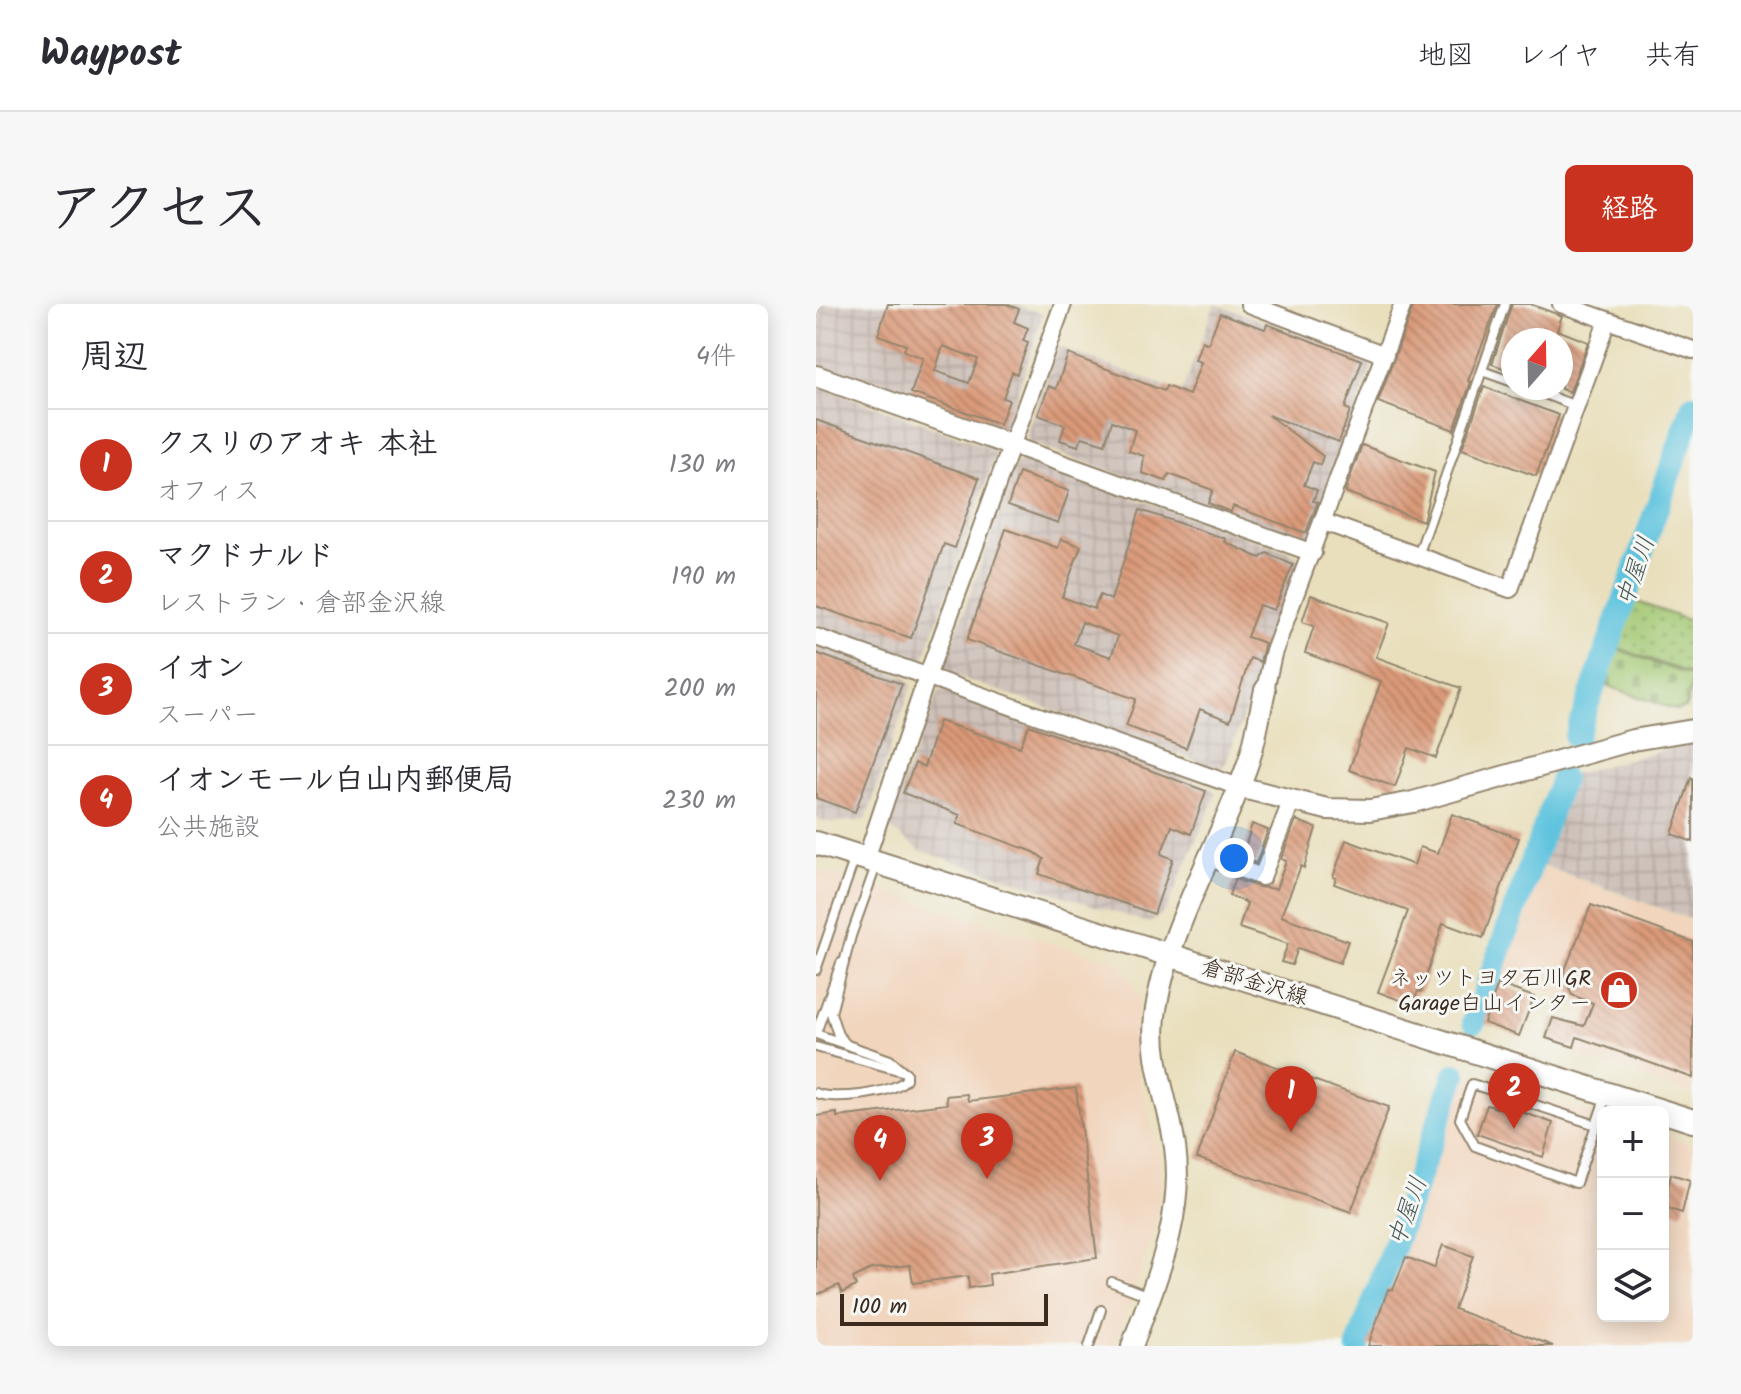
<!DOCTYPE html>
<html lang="ja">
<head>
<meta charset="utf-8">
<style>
	:root { --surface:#fff; --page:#f7f7f7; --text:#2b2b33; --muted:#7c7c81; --line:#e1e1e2; --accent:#c8321e }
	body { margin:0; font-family:Kalam,"Klee One",sans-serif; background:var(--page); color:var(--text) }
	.controls { position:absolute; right:24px; bottom:24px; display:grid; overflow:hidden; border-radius:12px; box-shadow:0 4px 20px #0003 }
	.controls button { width:72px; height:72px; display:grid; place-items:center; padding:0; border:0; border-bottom:2px solid var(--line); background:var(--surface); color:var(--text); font:40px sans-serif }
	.compass { position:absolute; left:685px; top:24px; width:72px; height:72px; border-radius:50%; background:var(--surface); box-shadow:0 4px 20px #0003; rotate:20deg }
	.scale { position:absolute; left:24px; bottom:20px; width:208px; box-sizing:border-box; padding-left:8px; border:4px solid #3b2a1e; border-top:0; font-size:22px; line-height:28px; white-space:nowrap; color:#3b2a1e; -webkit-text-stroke:6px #f6f6f2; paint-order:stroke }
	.you { position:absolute; left:418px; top:554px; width:28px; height:28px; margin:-20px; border:6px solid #fff; border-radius:50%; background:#1a73e8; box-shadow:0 0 0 12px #1a73e833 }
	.badge { display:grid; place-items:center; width:52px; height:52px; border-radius:50%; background:var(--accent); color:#fff; font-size:26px; font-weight:700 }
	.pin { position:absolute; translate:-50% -66px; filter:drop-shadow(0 2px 4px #0008) }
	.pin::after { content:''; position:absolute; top:42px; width:28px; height:24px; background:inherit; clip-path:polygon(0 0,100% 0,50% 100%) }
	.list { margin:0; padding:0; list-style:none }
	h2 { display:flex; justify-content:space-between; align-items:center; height:104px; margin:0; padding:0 32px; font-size:34px }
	h2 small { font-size:26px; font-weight:400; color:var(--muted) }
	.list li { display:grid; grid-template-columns:52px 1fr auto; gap:24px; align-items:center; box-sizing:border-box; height:112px; padding:0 32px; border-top:2px solid var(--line) }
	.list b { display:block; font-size:30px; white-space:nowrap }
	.list p { margin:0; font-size:26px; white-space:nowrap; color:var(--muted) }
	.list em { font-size:26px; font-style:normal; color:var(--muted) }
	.icon { flex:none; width:44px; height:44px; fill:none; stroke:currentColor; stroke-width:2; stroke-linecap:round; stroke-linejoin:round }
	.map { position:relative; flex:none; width:877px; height:1042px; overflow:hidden; border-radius:12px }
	header { display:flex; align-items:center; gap:48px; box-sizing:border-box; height:112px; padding:0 40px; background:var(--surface); border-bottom:2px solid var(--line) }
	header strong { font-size:38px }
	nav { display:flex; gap:44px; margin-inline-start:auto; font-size:28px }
	.intro { display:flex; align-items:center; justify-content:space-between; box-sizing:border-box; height:192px; padding:0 48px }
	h1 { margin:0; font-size:56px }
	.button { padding:20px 36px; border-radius:12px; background:var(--accent); color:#fff; font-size:28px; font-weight:700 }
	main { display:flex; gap:48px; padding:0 48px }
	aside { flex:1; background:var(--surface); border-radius:12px; box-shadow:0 4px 20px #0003 }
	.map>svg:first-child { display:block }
</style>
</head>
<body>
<header>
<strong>Waypost</strong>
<nav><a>地図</a><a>レイヤ</a><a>共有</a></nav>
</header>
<div class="intro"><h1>アクセス</h1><a class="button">経路</a></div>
<main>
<aside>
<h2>周辺<small>4件</small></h2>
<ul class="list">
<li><span class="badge">1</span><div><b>クスリのアオキ 本社</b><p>オフィス</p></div><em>130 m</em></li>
<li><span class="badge">2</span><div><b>マクドナルド</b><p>レストラン · 倉部金沢線</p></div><em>190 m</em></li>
<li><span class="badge">3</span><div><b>イオン</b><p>スーパー</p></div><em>200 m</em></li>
<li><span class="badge">4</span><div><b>イオンモール白山内郵便局</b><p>公共施設</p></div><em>230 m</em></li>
</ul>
</aside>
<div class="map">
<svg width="877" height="1042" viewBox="0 0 877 1042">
	<defs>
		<pattern id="industrial-grid" width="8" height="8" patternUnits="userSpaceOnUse" patternTransform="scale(2)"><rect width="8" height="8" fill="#cec1ba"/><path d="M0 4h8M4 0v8" fill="none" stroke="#b2a69f"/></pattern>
		<pattern id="cemetery-stones" width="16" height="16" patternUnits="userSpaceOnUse" patternTransform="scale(2)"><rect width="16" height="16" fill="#a3c872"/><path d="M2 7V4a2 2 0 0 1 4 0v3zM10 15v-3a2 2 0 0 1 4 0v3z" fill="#86a35d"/></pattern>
		<pattern id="park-dots" width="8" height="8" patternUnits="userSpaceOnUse" patternTransform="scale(2)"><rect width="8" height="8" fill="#a3c872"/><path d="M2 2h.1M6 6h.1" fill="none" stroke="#86a35d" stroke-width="1.8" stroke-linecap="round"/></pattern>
		<pattern id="building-back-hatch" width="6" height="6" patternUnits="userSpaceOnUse" patternTransform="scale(2)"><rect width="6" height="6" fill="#da9a79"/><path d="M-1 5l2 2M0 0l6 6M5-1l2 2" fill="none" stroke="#b27e63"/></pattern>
	</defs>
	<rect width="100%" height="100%" fill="#f6f6f2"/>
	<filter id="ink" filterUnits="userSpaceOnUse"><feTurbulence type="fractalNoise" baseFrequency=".0125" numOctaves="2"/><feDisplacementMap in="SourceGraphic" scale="16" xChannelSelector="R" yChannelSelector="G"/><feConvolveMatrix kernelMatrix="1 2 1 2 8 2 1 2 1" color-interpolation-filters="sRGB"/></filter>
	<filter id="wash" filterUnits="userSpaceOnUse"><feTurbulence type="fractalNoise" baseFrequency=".006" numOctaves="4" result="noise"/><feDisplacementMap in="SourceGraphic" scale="32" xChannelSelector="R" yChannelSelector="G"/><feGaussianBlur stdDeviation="1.8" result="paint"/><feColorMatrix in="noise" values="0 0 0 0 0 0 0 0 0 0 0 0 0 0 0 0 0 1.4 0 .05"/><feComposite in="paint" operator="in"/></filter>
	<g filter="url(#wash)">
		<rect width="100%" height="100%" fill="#e9dfbc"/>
		<!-- built -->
		<g fill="#f1d5bd">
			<polygon points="719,560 877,617 877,790 757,751 774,702 682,669"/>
			<polygon points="0,566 305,660 323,693 321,762 343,851 345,881 338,928 298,1042 0,1042"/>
			<polygon points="649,770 787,813 787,1012 847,1012 847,831 877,841 877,1042 550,1042"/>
		</g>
		<!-- industrial -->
		<g fill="url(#industrial-grid)">
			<polygon points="0,0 199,0 227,10 189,127 0,62"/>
			<polygon points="399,0 558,56 496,230 489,235 214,139 210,131 242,43 366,88"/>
			<polygon points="0,81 174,144 180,150 108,354 101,357 0,321"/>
			<polygon points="206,155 481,251 485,258 410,459 404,465 132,369 129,360 201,159"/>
			<polygon points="0,342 87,372 96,380 50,516 15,519 0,514"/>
			<polygon points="124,385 393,483 400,490 350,607 333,619 105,547 73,524 72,515"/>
			<polygon points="877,439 877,616 720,559 752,471"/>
		</g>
		<!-- cemetery -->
		<polygon fill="url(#cemetery-stones)" stroke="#6f7948" stroke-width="2" points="802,345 877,373 870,404 860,406 789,381"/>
		<!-- park -->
		<polygon fill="url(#park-dots)" stroke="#6f7948" stroke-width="2" points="819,297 877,318 877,371 802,344"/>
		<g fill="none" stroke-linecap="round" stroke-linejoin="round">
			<!-- river -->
			<g stroke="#61c4df" stroke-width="24">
				<polyline points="760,433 877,102"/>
				<polyline points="658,718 746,475"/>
				<polyline points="542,1042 639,771"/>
			</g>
		</g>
		<g id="blocks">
			<!-- building -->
			<g fill="url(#building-back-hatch)" fill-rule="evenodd">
				<path d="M72,0H190L203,5L198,18L212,24L207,37L212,39L201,70L196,68L187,94L193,96L184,120L95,89L107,54L88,47L90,41L62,31ZM127,42L162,55L153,79L119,67Z"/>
				<polygon points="598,0 682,0 652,77 655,78 638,126 562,98"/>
				<polygon points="696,0 714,0 746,12 741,26 772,38 754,88 745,85 745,36 697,36 697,68 676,60"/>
				<polygon points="404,9 449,25 451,20 546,56 529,104 534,106 523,138 452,111 507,152 504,161 497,158 488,181 501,186 497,197 502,198 490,229 417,202 415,208 392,199 397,186 353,170 350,177 326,169 328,152 313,147 319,126 296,117 289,140 266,133 262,142 244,136 249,121 222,111 233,82 240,85 252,50 348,87 350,82 373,91 385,58 379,56 386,37 392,40"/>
				<polygon points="668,83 743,111 720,172 646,145"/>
				<polygon points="0,116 163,174 139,244 128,240 95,334 0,302"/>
				<polygon points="546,141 619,168 607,217 529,188"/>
				<polygon points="203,169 253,187 242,219 192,201"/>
				<path d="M324,206L410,235L409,238L444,254L451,249L477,261L458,306L443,301L431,333L449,339L444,358L434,354L414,417L384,405L370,444L310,422L320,395L151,336L190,225L242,244L245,235L265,242L246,293L278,305L284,291L295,296ZM266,318L302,332L295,353L258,340Z"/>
				<polygon points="495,291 573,319 560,353 645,384 620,454 593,444 579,483 533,466 565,377 489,349 498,322 486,318"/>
				<polygon points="0,349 86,380 39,508 0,494"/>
				<polygon points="123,417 204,443 213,421 390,487 375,530 356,522 345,550 357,555 338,610 223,570 228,555 218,548 141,520 144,511 87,489 99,459 108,463"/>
				<polygon points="875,474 877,475 877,538 856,530"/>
				<polygon points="636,510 703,534 667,634 627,619 605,688 602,687 597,701 562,688 592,607 518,580 520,574 517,573 530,536 598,561 604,543 622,549"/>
				<polygon points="480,516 500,524 488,564 485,562 465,612 532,637 524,659 482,644 476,661 465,658 472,640 423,624 431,599 413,591 419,575 442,583 460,585 470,557 465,555"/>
				<polygon points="436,520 452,526 440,559 426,554"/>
				<polygon points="775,601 877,638 877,774 761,733 758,743 730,734 737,714 768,722 777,699 756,691 747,671"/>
				<polygon points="682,680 718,693 703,732 668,719"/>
				<polygon points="419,748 573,803 535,908 381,854"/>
				<polygon points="260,784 281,954 173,970 174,981 153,984 152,972 97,979 94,961 55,965 37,974 40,982 26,989 23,981 0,991 0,812 21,809 21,813 131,800 130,792 151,790 152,797"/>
				<polygon points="683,800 737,819 727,853 661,830 671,801 681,804"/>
				<polygon points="855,870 874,876 866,909 847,903"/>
				<polygon points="627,941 657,952 638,1005 737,1042 552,1042 572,985 577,986 590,953 618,964"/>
			</g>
		</g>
	</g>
	<g filter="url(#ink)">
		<use href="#blocks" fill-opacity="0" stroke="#92846d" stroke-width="2"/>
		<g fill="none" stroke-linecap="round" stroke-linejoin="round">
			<!-- service casing -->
			<g stroke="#92846d" stroke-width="12">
				<g id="service">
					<polyline points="666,67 697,78"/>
					<polyline points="712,84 760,102"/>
					<polyline points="602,252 689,0"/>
					<polyline points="0,666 39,553"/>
					<polyline points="0,729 25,659"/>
					<polyline points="0,730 74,756 90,769"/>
					<polyline points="30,740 22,731 15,709 35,632 61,559"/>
					<polyline points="0,743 89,768"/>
					<path d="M0,789C15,797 79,790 90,775V769"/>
					<polyline points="780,821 656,780 644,815 659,842 760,879 790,792"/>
					<polyline points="296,978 333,992"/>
					<polyline points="273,1042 285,1006"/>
				</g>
			</g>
			<!-- minor casing -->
			<g stroke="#92846d" stroke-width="20">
				<g id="minor">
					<polyline points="433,0 569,51"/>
					<polyline points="745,0 877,46"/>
					<polyline points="195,141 497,249"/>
					<polyline points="508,218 694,285 791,17"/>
					<polyline points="0,333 423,483"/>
					<polyline points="449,386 457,350 587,0"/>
					<polyline points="394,554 446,573 475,498"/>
					<polyline points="50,555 111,373 247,0"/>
				</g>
			</g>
			<!-- tertiary casing -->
			<g stroke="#92846d" stroke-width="24">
				<g id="tertiary">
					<polyline points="0,72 195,141"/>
					<polyline points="423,483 511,505 554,506 597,498 817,436 877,426"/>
					<path d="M316,1042C339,978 369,913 359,843C353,798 334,759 339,712C350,628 403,542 431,462C440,438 443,411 449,386"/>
				</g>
			</g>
			<!-- secondary casing -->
			<g stroke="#92846d" stroke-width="26">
				<polyline id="secondary" points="0,539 877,817"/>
			</g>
			<!-- service -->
			<use href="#service" stroke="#fff" stroke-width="8"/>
			<!-- minor -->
			<use href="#minor" stroke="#fff" stroke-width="16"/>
			<!-- tertiary -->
			<use href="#tertiary" stroke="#fff" stroke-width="20"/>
			<!-- secondary -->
			<use href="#secondary" stroke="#fff" stroke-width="22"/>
		</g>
	</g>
	<!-- icons -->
	<defs>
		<g id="shop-disc" transform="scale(2)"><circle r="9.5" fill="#c8321e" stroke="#f6f6f2"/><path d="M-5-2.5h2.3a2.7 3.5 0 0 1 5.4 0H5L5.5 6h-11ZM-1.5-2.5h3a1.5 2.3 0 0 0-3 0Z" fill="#fff"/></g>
	</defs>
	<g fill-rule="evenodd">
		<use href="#shop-disc" x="803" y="686"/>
	</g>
	<g text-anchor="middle" stroke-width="6" stroke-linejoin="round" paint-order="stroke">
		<!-- poi labels -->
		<g font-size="22" fill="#3b2a1e" stroke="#f6f6f2" text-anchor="end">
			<text x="775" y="681">ネッツトヨタ石川GR<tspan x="775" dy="25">Garage白山インター</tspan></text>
		</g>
		<!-- street labels -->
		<g font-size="22" fill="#3b2a1e" stroke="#f6f6f2">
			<text transform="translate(439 677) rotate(17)" y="8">倉部金沢線</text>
		</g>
		<!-- water labels -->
		<g font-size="24" font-style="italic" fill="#465858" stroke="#f6f6f2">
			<text transform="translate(819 267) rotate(-71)" y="8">中屋川</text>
			<text transform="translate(591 907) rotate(-70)" y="8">中屋川</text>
		</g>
	</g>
</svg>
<div class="controls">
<button>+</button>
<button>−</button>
<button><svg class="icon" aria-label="layers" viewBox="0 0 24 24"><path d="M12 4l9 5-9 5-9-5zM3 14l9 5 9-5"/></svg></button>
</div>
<svg class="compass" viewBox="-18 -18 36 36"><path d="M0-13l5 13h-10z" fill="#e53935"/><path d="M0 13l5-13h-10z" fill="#7c7c81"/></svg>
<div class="scale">100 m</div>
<div class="you"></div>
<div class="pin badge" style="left:475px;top:828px">1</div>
<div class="pin badge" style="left:698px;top:825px">2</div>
<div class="pin badge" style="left:171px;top:875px">3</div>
<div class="pin badge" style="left:64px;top:877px">4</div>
</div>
</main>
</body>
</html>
